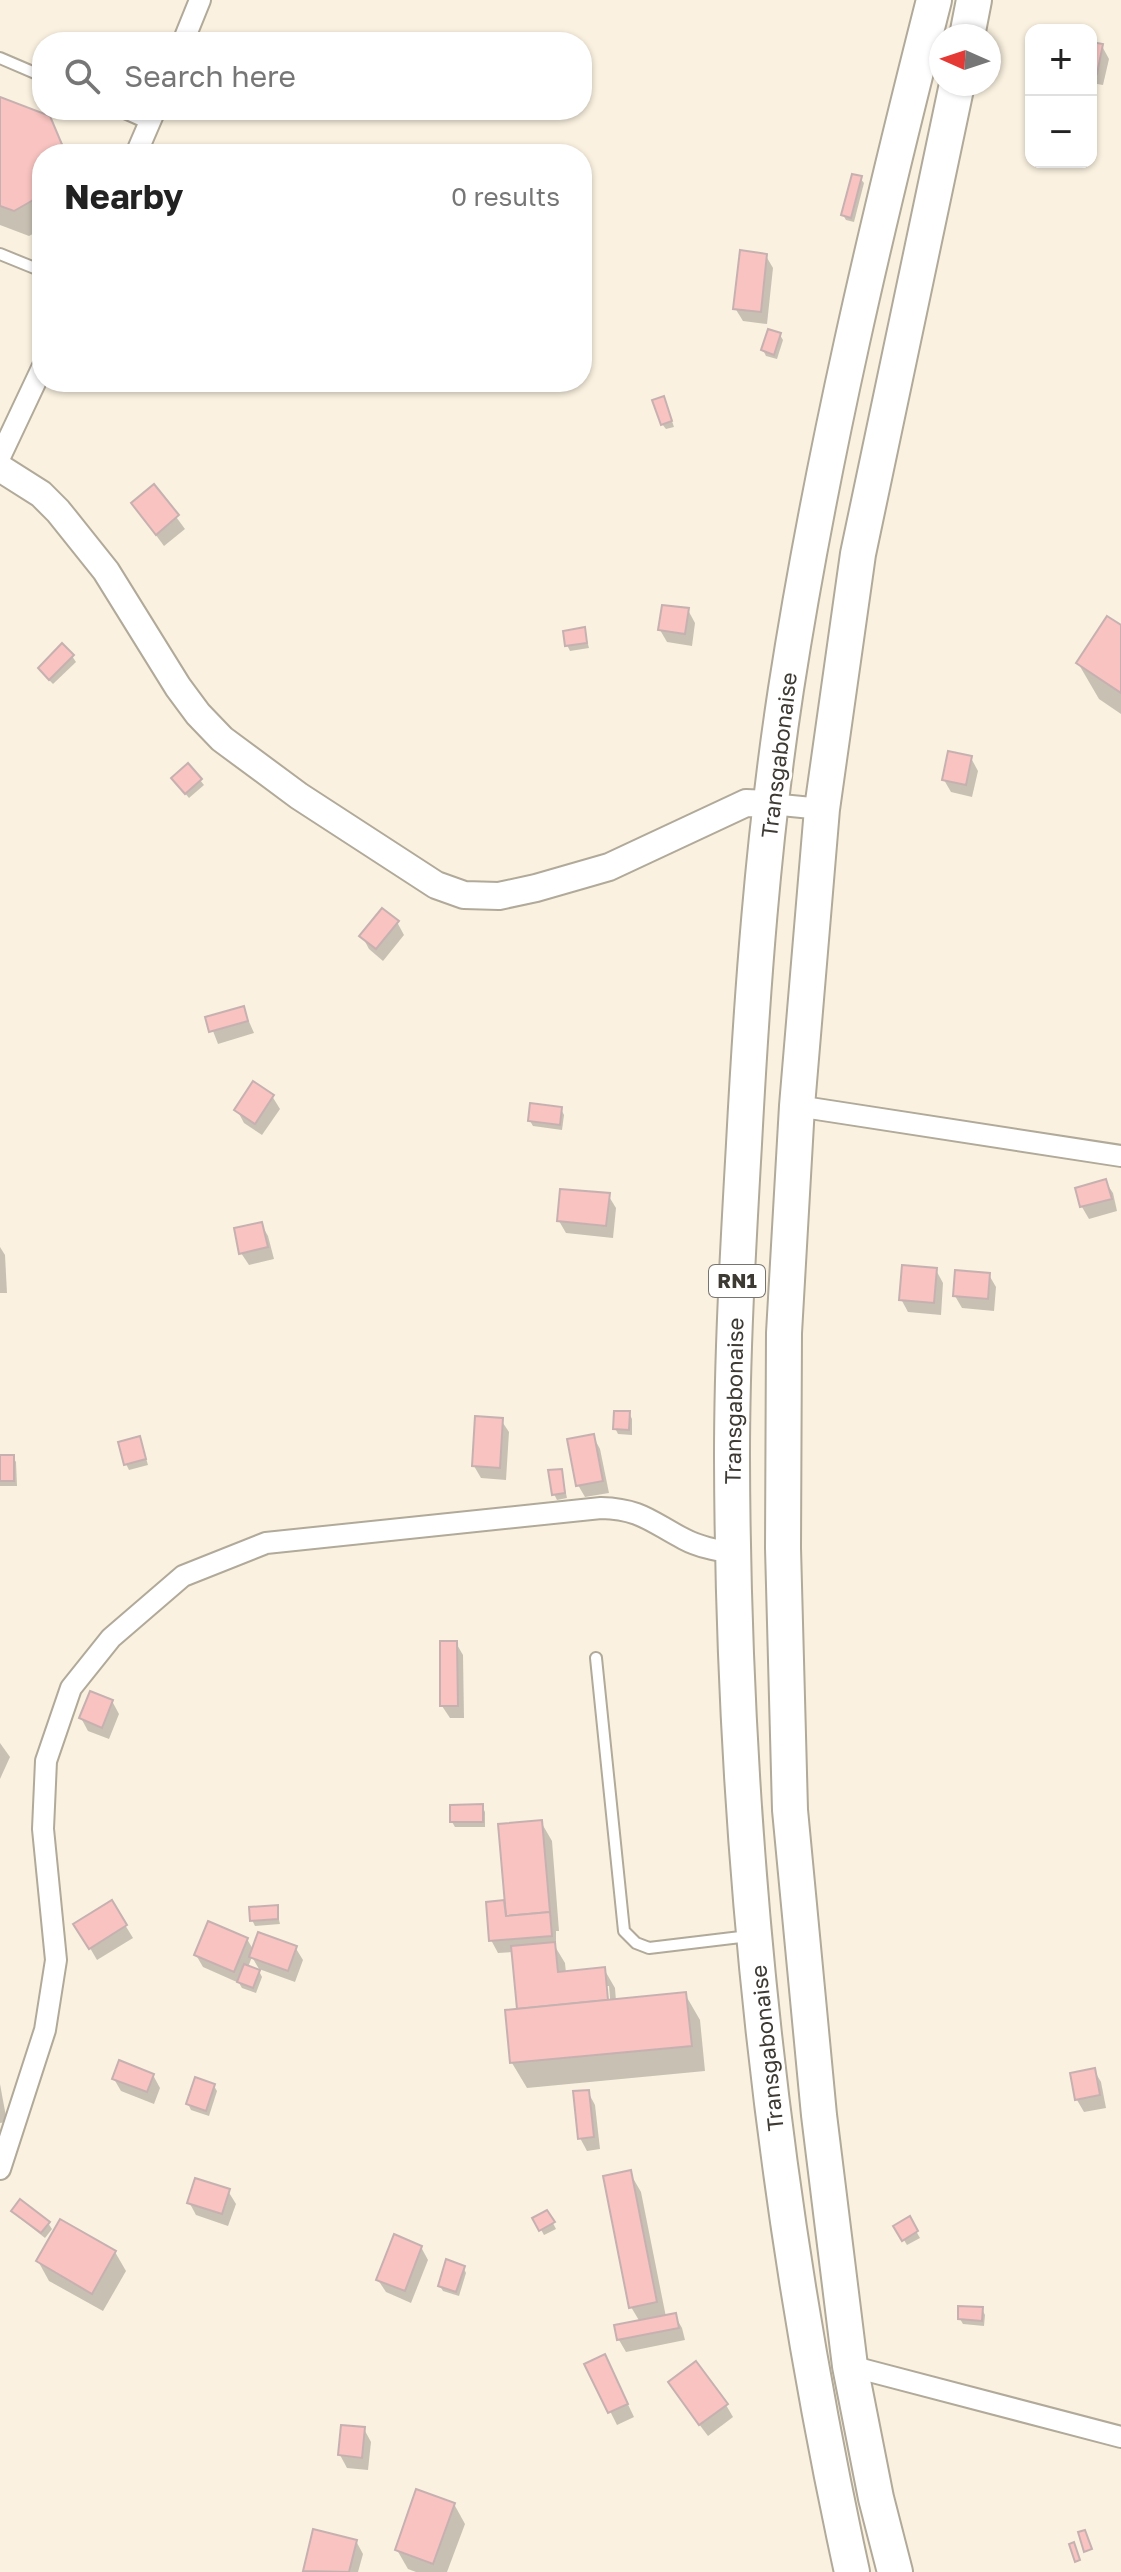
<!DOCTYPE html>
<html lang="en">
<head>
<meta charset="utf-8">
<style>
	:root { --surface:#fff; --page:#f6f6f6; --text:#222; --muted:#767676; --line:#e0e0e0 }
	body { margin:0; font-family:"Golos Text",sans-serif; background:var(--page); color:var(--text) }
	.controls { position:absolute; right:24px; top:24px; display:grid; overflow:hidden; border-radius:16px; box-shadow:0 2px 6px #0004 }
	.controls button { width:72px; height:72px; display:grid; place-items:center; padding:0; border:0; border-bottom:2px solid var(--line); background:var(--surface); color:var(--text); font:40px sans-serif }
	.compass { position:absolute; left:929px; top:24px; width:72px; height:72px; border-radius:50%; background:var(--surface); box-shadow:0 2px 6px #0004; rotate:273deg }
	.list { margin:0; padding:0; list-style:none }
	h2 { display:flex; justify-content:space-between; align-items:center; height:104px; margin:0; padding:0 32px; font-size:34px }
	h2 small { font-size:26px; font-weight:400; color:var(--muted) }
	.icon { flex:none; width:44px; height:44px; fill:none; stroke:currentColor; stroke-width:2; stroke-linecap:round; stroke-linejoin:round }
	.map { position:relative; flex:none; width:1121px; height:2572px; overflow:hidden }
	.search { position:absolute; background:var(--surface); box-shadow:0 2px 6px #0004; left:32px; top:32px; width:560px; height:88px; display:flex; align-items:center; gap:20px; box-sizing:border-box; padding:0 28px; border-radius:32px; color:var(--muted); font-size:30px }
	.panel { position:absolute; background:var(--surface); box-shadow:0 2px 6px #0004; left:32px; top:144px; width:560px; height:248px; border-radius:32px }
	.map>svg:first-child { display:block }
</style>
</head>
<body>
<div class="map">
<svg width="1121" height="2572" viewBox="0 0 1121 2572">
	<rect width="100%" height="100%" fill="#faf1e0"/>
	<!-- shadow -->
	<g fill="#0003" fill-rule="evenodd">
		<polygon points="1091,44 1102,46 1109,59 1103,85 1091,83"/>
		<polygon points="0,99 49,118 68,154 42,154 42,229 29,236 0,225"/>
		<polygon points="860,178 864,183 854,222 846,220 843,215"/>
		<polygon points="766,256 773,268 767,324 743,321 735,308"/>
		<polygon points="780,335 783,340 777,359 766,356 763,350"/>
		<polygon points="666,404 674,427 666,429 662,424"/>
		<polygon points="154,487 185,529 164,546 133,504"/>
		<polygon points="688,610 695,623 692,646 667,642 660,630"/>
		<polygon points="1121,628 1121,714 1099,699 1078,663"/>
		<polygon points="584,630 589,648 570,651 567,645"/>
		<polygon points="72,656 76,662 53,684 43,674"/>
		<polygon points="971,758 978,771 972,797 951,792 944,780"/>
		<polygon points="200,780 204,785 189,798 177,784"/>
		<polygon points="397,922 404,935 383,961 369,949 362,936"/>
		<polygon points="243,1008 254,1033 218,1044 208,1018"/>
		<polygon points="272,1096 280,1109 262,1135 244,1123 237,1110"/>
		<polygon points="561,1109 564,1115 562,1130 533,1126 530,1121"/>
		<polygon points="1105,1181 1113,1193 1117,1211 1089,1219 1082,1207"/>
		<polygon points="608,1195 616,1208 613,1238 566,1233 559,1221"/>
		<polygon points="261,1224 268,1236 274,1259 249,1265 241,1253"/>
		<polygon points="0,1247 5,1255 7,1293 0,1293"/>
		<polygon points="936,1270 943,1283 941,1315 908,1312 901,1299"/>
		<polygon points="989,1275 996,1287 994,1311 962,1308 955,1296"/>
		<polygon points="629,1413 632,1419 632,1435 618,1434 615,1428"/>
		<polygon points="501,1420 509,1432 506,1480 481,1478 474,1466"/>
		<polygon points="593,1436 600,1449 609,1493 585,1497 578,1485"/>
		<polygon points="142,1444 148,1465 129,1470 126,1464"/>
		<polygon points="0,1457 13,1457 16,1462 17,1486 0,1486"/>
		<polygon points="561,1471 567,1498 557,1500 554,1494"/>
		<polygon points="456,1643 463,1655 464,1718 450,1718 442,1706"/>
		<polygon points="112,1701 119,1714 109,1739 88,1731 81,1718"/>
		<polygon points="0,1743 10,1757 0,1779"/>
		<polygon points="482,1806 485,1812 485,1827 455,1827 452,1822"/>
		<path d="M541,1822L552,1841L559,1931H556V1948L565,1963L566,1973L604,1969L615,1988L616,2001L685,1994L700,2020L705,2071L527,2088L512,2063L508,2012L520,2011L513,1952L498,1953L491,1940L503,1902L507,1909ZM605,1986H609L611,2010H607Z"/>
		<polygon points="111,1902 133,1938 97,1960 76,1924"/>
		<polygon points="276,1907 280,1924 255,1926 252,1920"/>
		<polygon points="247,1939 254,1951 295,1947 303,1960 295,1982 259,1969 252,1957 248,1967 259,1971 262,1977 256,1993 242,1988 239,1983 203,1967 196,1955"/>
		<polygon points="1094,2070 1101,2082 1106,2108 1084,2112 1077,2100"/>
		<polygon points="153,2075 160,2088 154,2104 121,2091 114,2079"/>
		<polygon points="0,2084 7,2122 0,2123"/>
		<polygon points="214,2086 217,2091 209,2116 191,2110 188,2104"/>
		<polygon points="588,2092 595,2105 600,2149 587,2151 580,2138"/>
		<polygon points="630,2173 641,2192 666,2317 675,2316 682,2328 685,2340 626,2352 619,2340 640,2322 631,2307"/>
		<polygon points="228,2191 236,2204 228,2226 196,2215 189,2202"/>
		<polygon points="14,2211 48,2223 52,2229 45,2238 17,2216"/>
		<polygon points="547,2212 556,2229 544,2235 535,2219"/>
		<polygon points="909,2219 920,2238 907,2245 896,2227"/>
		<polygon points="421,2247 428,2260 411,2303 386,2292 378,2280"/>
		<polygon points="115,2252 126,2271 103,2311 49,2281 38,2261"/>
		<polygon points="463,2267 466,2273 459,2296 443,2291 440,2286"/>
		<polygon points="982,2309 985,2315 984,2326 963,2324 960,2319"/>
		<polygon points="587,2365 611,2369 634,2417 617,2425"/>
		<polygon points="677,2395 726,2405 733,2417 708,2436"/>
		<polygon points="364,2429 371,2442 368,2470 347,2468 340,2455"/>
		<polygon points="454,2504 465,2524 447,2572 416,2572 408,2569 397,2550"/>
		<polygon points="315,2531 356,2541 363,2554 358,2572 306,2572"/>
	</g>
	<!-- building -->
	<g fill="#f8c3c1" stroke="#c6b1b0" stroke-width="2">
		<polygon points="1091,42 1103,44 1097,74 1091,72"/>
		<polygon points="0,97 50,116 66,154 42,154 42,195 14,211 0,206"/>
		<polygon points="852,174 862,176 851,218 841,215"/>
		<polygon points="740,250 767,254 761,312 733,309"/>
		<polygon points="768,329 781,333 774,355 761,350"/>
		<polygon points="664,396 672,421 661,425 652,400"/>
		<polygon points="154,484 179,515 156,535 131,503"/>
		<polygon points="662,605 689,608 685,634 658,630"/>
		<polygon points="1107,616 1121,625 1121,693 1076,663"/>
		<polygon points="585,627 587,643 565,646 563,631"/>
		<polygon points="62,643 74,655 49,680 38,668"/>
		<polygon points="948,751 972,756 966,785 942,780"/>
		<polygon points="188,763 202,779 185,794 171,778"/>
		<polygon points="382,908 399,921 376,949 359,936"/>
		<polygon points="244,1006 248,1021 209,1032 205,1017"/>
		<polygon points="253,1081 274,1095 255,1124 234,1110"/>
		<polygon points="530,1103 562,1107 560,1125 528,1121"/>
		<polygon points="1106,1179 1112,1199 1080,1207 1075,1188"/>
		<polygon points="560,1189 610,1193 606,1226 557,1221"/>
		<polygon points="262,1222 268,1247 239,1254 234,1228"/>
		<polygon points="902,1265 937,1268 934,1303 899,1300"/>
		<polygon points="955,1270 990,1273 988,1299 953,1296"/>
		<polygon points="614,1411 630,1411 629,1430 613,1429"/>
		<polygon points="475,1416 503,1418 500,1468 472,1466"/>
		<polygon points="594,1434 603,1481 576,1486 567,1439"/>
		<polygon points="140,1436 146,1459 124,1465 118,1442"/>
		<rect x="0" y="1455" width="14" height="26"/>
		<polygon points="562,1469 565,1493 552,1495 548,1470"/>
		<polygon points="440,1641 457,1641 458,1706 440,1706"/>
		<polygon points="90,1691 113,1700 102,1728 79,1718"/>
		<polygon points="483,1804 483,1822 450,1822 450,1805"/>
		<polygon points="542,1820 550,1912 506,1916 498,1824"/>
		<polygon points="112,1900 127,1925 89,1949 73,1924"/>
		<polygon points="504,1900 506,1916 550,1912 552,1936 489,1941 486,1902"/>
		<polygon points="278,1905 278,1919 250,1921 249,1907"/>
		<polygon points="208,1921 248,1938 234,1972 194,1955"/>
		<polygon points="258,1932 297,1946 288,1971 249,1957"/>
		<polygon points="555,1942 558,1972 605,1967 608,2000 517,2009 511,1946"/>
		<polygon points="244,1964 260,1970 253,1988 237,1982"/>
		<polygon points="686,1992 692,2046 510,2063 505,2010"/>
		<polygon points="119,2060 154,2074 147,2092 112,2079"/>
		<polygon points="1095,2068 1100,2095 1075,2100 1070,2073"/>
		<polygon points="195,2077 215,2084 206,2111 186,2104"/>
		<polygon points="589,2090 594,2137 578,2139 573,2091"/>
		<polygon points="631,2170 657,2302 629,2308 603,2176"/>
		<polygon points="195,2178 230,2189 222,2214 187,2203"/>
		<polygon points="20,2199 50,2222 41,2233 11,2211"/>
		<polygon points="547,2210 555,2222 539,2231 532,2218"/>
		<polygon points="910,2216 918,2231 902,2241 893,2226"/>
		<polygon points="60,2219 116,2251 92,2294 36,2261"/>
		<polygon points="394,2234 422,2246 405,2291 376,2280"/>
		<polygon points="446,2259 465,2266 456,2292 438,2286"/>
		<polygon points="958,2306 983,2307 982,2321 958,2319"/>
		<polygon points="676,2313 679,2328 617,2340 614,2325"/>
		<polygon points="605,2354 628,2404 608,2413 584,2364"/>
		<polygon points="696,2361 728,2404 699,2425 668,2382"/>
		<polygon points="341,2425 365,2427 362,2458 338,2455"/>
		<polygon points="416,2489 455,2503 433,2564 395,2550"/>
		<polygon points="313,2529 357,2540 349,2572 303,2571"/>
		<polygon points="1085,2530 1092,2549 1084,2552 1078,2532"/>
		<polygon points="1074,2542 1080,2560 1075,2562 1069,2544"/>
	</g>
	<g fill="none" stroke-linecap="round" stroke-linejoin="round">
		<!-- service casing -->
		<g stroke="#b1a999" stroke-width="14">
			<g id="service">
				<polyline points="0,58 42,76"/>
				<polyline points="118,110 149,124"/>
				<polyline points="0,254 42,271"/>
				<polyline points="596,1658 624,1931 636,1943 649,1948 749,1936"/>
			</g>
		</g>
		<!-- minor casing -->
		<g stroke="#b1a999" stroke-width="24">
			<g id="minor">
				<polyline points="183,42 200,0"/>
				<polyline points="136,154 155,110"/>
				<polyline points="0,457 42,368"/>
				<polyline points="771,804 822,809"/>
				<polyline points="797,1106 1121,1156"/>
				<path d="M0,2169L45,2030L56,1960L43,1829L46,1761L71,1688L111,1638L183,1576L266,1543L601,1508C641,1509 651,1522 684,1539C699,1547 716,1550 733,1553"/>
				<polyline points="850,2366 1121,2437"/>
			</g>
		</g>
		<!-- tertiary casing -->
		<g stroke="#b1a999" stroke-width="30">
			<polyline id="tertiary" points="0,468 41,494 58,511 106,571 178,687 198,714 222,739 299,796 436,885 464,895 499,896 536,888 609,867 746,803 771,804"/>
		</g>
		<!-- trunk casing -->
		<g stroke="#b1a999" stroke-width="38">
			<g id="trunk">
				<polyline points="967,36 974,0"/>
				<path d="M852,2572C772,2207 733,1831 732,1457C732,1353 738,1249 744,1144C752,993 763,839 786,689C822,457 876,228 934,0"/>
				<polyline points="895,2572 876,2498 850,2366 819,2115 790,1810 783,1548 784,1333 797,1106 822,809 858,554 957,84"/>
			</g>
		</g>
		<!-- service -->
		<use href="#service" stroke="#fff" stroke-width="10"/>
		<!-- minor -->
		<use href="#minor" stroke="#fff" stroke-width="20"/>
		<!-- tertiary -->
		<use href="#tertiary" stroke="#fff" stroke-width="26"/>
		<!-- trunk -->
		<use href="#trunk" stroke="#fff" stroke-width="34"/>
	</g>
	<g text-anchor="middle" stroke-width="6" stroke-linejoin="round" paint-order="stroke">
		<!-- shield labels -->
		<rect fill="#fff" stroke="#777470" stroke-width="2" x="709" y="1265" width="56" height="32" rx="6"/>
		<g font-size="20" font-weight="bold" fill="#3d3933">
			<text x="737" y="1288">RN1</text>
		</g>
		<!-- street labels -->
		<g font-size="22" fill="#3d3933" stroke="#fff">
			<text transform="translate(779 755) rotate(-83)" y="8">Transgabonaise</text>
			<text transform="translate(734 1401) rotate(-89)" y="8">Transgabonaise</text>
			<text transform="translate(767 2048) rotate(-96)" y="8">Transgabonaise</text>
		</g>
	</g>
</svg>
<div class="controls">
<button>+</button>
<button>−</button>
</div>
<svg class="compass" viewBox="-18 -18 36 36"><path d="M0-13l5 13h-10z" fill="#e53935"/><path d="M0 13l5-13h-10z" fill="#767676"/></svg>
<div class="search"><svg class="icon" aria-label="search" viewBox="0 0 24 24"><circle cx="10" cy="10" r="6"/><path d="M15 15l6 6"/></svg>Search here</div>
<section class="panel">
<h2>Nearby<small>0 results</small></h2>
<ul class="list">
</ul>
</section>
</div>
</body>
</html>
